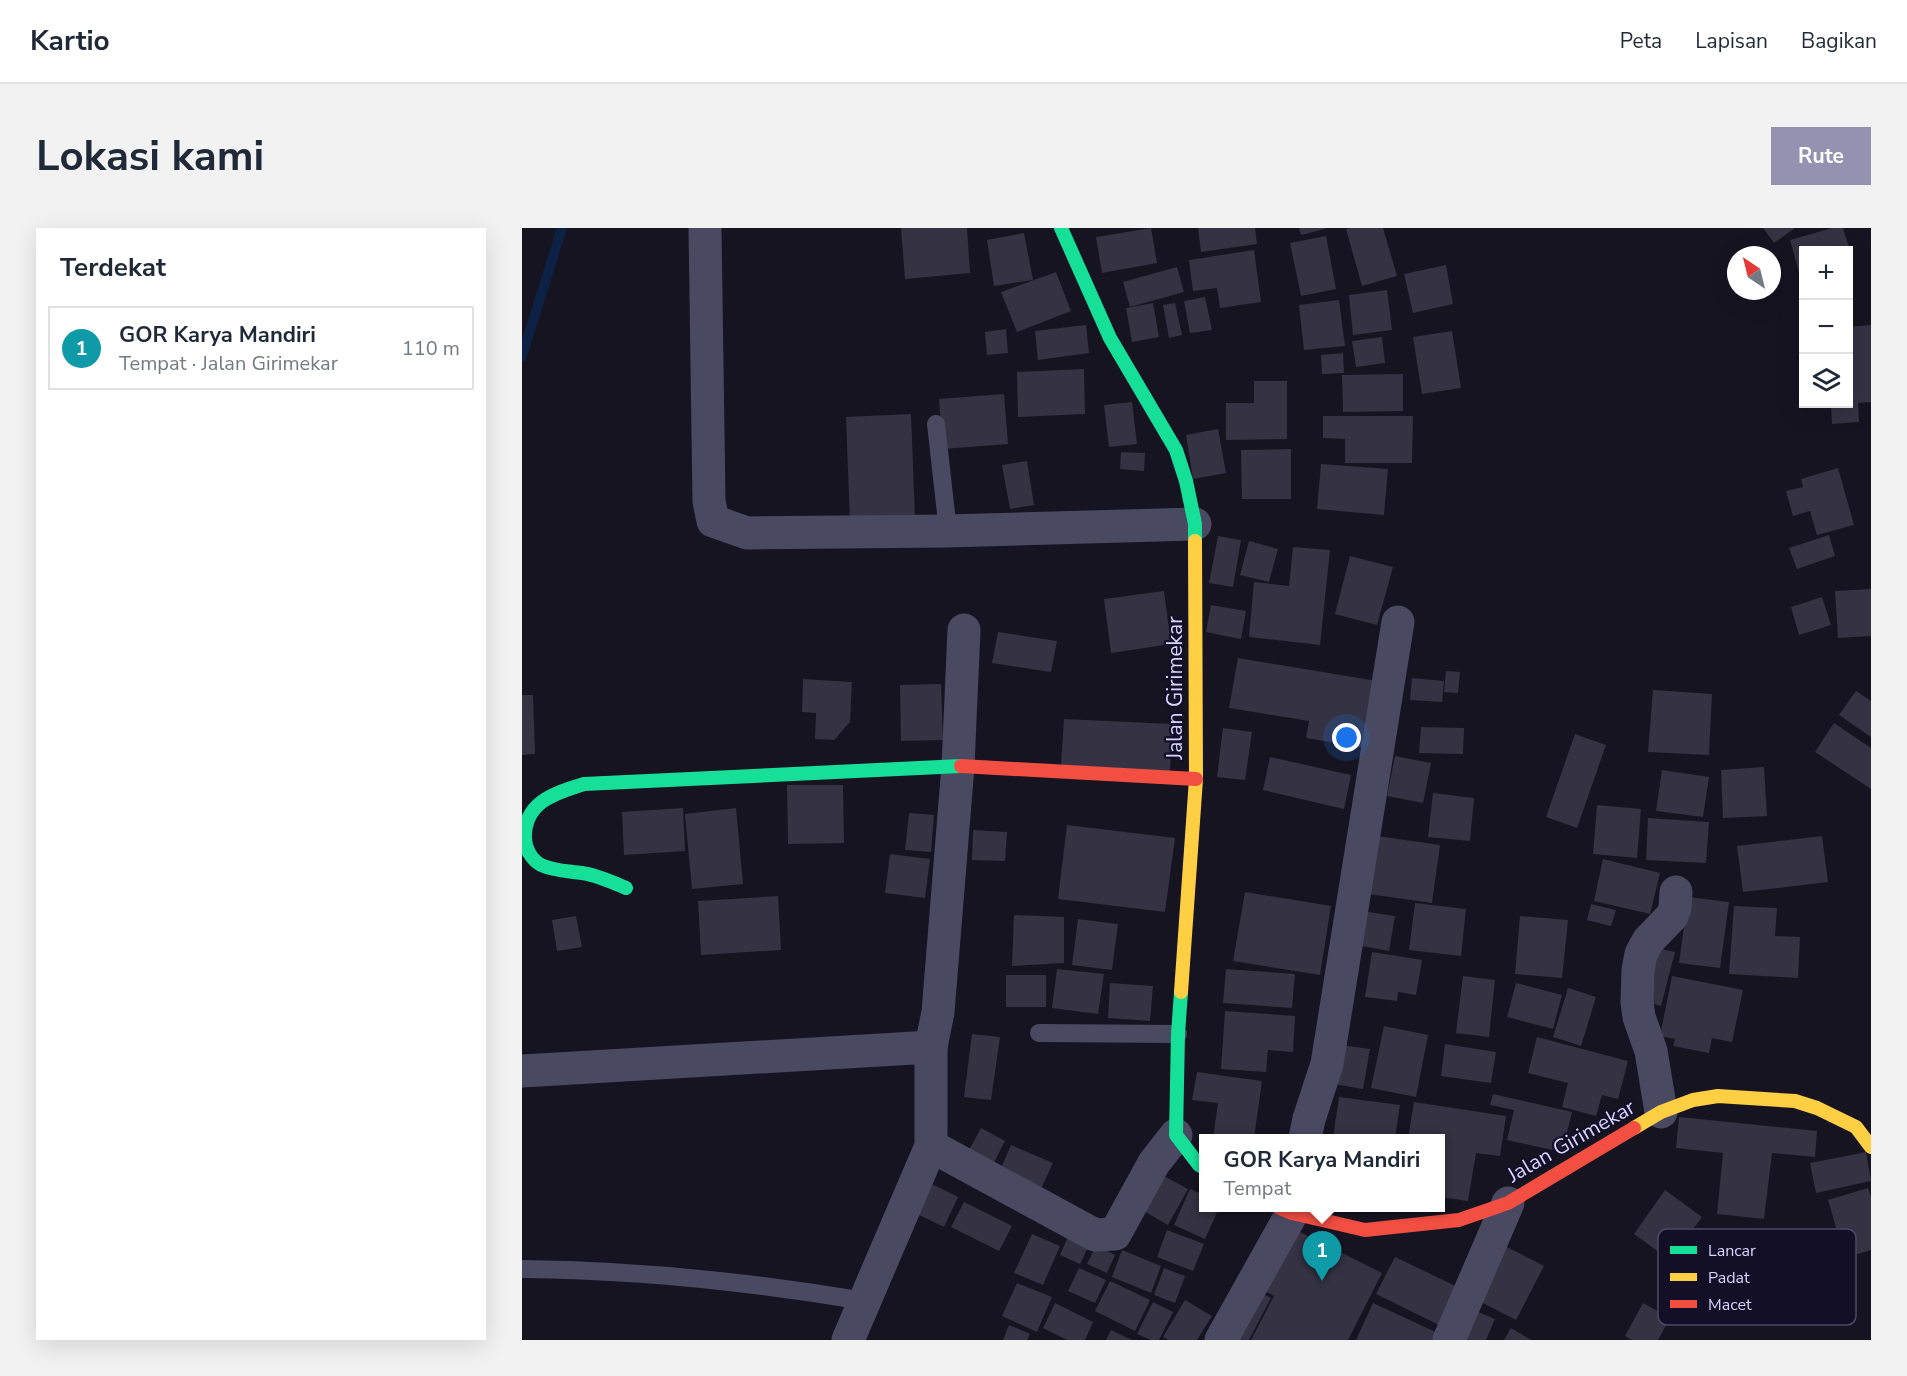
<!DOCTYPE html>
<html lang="id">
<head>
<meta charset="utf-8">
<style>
	:root { --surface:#fff; --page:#f2f2f3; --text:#1f2937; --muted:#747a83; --line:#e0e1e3; --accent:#9591b1 }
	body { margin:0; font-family:"Nunito Sans",sans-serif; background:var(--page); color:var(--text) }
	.controls { position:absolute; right:18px; top:18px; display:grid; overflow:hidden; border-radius:0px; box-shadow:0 6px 24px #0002 }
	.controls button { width:54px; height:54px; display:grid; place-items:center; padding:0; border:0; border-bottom:2px solid var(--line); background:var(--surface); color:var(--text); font:30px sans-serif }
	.compass { position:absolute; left:1205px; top:18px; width:54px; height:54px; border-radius:50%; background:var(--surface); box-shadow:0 6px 24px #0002; rotate:325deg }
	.you { position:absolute; left:825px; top:510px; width:21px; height:21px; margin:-15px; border:4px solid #fff; border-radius:50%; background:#1a73e8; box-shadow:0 0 0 9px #1a73e833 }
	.badge { display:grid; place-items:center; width:39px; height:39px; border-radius:50%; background:var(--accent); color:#fff; font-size:20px; font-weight:700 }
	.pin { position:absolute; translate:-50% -50px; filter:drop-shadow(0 2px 3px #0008) }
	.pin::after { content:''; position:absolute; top:32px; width:21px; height:18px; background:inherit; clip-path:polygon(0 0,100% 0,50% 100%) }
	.popup { position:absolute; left:677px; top:906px; width:246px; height:78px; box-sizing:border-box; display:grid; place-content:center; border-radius:0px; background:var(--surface); filter:drop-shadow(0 2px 4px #0005); font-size:20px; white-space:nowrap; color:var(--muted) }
	.popup b { font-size:22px; color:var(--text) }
	.popup::after { content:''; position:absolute; left:50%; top:100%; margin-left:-12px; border:12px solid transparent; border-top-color:var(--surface) }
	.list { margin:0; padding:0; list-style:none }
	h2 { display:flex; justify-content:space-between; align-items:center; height:78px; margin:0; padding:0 24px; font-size:26px }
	h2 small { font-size:20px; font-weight:400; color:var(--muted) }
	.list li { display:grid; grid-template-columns:39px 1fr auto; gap:18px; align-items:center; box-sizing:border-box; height:84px; margin:0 12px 12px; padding:0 12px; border:2px solid var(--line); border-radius:0px }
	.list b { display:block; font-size:22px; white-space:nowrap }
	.list p { margin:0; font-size:20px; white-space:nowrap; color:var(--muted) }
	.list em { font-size:20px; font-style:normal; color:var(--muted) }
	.icon { flex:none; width:33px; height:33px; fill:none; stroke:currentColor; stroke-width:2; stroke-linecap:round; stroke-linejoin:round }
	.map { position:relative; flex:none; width:1349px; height:1112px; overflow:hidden; border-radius:0px }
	header { display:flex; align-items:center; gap:36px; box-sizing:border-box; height:84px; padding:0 30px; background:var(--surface); border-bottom:2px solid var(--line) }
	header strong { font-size:28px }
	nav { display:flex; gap:33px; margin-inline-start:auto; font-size:21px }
	.intro { display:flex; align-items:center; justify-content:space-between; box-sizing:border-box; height:144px; padding:0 36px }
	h1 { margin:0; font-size:42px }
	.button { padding:15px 27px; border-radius:0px; background:var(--accent); color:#fff; font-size:21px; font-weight:700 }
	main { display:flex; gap:36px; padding:0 36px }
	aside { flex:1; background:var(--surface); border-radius:0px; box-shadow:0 6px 24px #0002 }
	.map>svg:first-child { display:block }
</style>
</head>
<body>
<header>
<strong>Kartio</strong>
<nav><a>Peta</a><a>Lapisan</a><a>Bagikan</a></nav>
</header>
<div class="intro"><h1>Lokasi kami</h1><a class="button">Rute</a></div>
<main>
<aside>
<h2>Terdekat<small></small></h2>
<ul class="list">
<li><span class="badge" style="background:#0f9aa8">1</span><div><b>GOR Karya Mandiri</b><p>Tempat · Jalan Girimekar</p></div><em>110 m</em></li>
</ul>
</aside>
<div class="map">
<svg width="1349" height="1112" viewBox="0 0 1349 1112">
	<rect width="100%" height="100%" fill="#161421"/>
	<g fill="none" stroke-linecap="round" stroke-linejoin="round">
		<!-- stream -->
		<polyline stroke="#0d2144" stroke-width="10" points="0,128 40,0"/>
	</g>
	<!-- building -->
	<g fill="#343243">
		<polygon points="379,0 445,0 448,45 383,51"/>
		<polygon points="629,0 635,35 580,45 574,9"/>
		<polygon points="676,0 733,0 735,16 679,24"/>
		<polygon points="777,0 803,0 803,1 779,7"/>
		<polygon points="828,0 861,0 875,48 840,58 824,1"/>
		<polygon points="1241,0 1273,0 1252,15"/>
		<polygon points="1310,0 1321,0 1328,22 1282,22 1282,47 1278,48 1268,12"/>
		<polygon points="502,5 511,52 472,58 465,12"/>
		<polygon points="804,8 814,61 779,68 768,15"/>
		<polygon points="732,22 739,74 698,80 695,60 671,63 667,32"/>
		<polygon points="924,37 931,76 891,85 882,46"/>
		<polygon points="655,39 662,64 608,79 601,54"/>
		<polygon points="534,44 549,83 495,104 479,64"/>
		<polygon points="865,62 870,102 831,107 827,67"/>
		<polygon points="683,69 690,102 668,105 662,73"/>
		<polygon points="817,72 823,118 782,122 777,77"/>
		<polygon points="631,75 637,109 610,114 604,80"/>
		<polygon points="653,75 660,107 647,110 641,77"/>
		<polygon points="564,97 567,125 516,132 513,103"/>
		<polygon points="1349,97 1349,174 1336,175 1337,194 1310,196 1309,176 1326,176 1326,99"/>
		<polygon points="484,101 486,125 465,127 463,104"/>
		<polygon points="930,103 939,160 900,166 891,109"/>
		<polygon points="860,109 863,135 834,139 830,113"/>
		<polygon points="821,125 822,145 800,146 799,127"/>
		<polygon points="562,141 563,186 496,189 495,144"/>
		<polygon points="881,146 881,183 821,184 820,147"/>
		<polygon points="732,153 765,153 765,211 704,212 704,175 732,175"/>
		<polygon points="482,166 486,216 421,221 417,171"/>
		<polygon points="610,174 615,216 587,219 582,177"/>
		<polygon points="389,186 393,291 328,295 324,189"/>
		<polygon points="801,188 891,188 890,235 823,235 823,211 801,210"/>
		<polygon points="696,201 704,245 671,251 664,207"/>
		<polygon points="769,221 769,271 720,271 719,222"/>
		<polygon points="599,224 623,225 622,243 598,241"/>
		<polygon points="505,233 512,277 488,281 480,237"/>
		<polygon points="799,236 866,241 862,287 795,281"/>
		<polygon points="1316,240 1332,297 1295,307 1288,283 1271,288 1264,263 1281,259 1279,251"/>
		<polygon points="1307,307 1313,328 1275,341 1267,320"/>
		<polygon points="696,308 719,312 711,359 687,355"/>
		<polygon points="727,313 756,321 747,354 718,347"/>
		<polygon points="771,319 808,322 798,417 727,409 732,354 767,358"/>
		<polygon points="828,328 871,339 855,397 813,386"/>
		<polygon points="1349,361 1349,408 1316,410 1313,363"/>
		<polygon points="642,363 649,416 589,425 582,371"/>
		<polygon points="1300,369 1309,397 1277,407 1269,379"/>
		<polygon points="689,377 724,383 719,411 684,404"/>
		<polygon points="476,404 535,413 529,444 470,435"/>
		<polygon points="716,430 855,453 843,520 784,510 787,493 707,480"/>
		<polygon points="924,443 938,444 936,465 922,464"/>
		<polygon points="890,450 922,453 920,474 888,472"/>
		<polygon points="281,451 330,454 328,494 312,512 293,511 294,485 280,484"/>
		<polygon points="419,456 421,512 379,513 378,457"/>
		<polygon points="1131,462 1190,466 1187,527 1126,524"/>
		<polygon points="1334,463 1349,473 1349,509 1317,487"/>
		<polygon points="0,467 11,467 13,526 0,527"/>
		<polygon points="542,491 650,496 648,543 539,538"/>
		<polygon points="1312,495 1349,520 1349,561 1293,524"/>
		<polygon points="899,499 942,500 941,526 897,525"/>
		<polygon points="701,500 730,504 723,552 695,549"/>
		<polygon points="1053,506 1084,517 1055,600 1024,589"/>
		<polygon points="873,528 909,535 901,575 865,568"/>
		<polygon points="748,529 829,547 822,581 741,562"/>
		<polygon points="1242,539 1245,588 1201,590 1199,542"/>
		<polygon points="1140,542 1187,549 1181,589 1134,583"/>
		<polygon points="265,557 321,557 322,615 266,616"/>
		<polygon points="911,565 952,570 948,613 906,609"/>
		<polygon points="1075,577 1119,581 1115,630 1071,626"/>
		<polygon points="161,580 163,623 102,627 100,584"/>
		<polygon points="214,580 221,656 170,661 163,586"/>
		<polygon points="387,585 412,587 409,624 383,622"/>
		<polygon points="1126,590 1187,594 1184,635 1124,632"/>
		<polygon points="545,597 653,610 643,684 536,671"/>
		<polygon points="451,602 485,604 483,633 450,632"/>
		<polygon points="855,608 918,617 910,675 847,666"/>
		<polygon points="1300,608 1306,654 1221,664 1215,618"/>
		<polygon points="368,626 408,631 403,670 363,665"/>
		<polygon points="1081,631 1138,645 1128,686 1072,673"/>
		<polygon points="723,664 809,678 798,747 711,733"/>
		<polygon points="256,668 259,722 179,727 176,673"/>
		<polygon points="1166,669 1207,674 1198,740 1157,735"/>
		<polygon points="893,675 944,681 939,728 887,722"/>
		<polygon points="1069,676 1094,682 1089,698 1065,692"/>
		<polygon points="1212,678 1255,680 1253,708 1278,709 1276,750 1207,746"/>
		<polygon points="840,683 873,688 867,723 834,717"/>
		<polygon points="492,687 542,689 542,735 490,738"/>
		<polygon points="54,688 60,719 35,723 30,692"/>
		<polygon points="998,688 1046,692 1040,750 993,746"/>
		<polygon points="556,691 596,696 590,742 550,737"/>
		<polygon points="1135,720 1153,724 1139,778 1122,773"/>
		<polygon points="850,724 900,732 894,767 876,764 875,773 843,769"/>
		<polygon points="535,741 582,746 576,786 530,780"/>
		<polygon points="704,741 773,746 770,780 701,775"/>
		<rect x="484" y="747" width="40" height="32"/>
		<polygon points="941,748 973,752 967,809 934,805"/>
		<polygon points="1150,748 1221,762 1210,814 1190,810 1187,825 1151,818 1153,811 1138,808"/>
		<polygon points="588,755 631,758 628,793 586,790"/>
		<polygon points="994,755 1040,767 1031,801 985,789"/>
		<polygon points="1046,760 1074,769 1059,818 1031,809"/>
		<polygon points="703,783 773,788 771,824 746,822 744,844 699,841"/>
		<polygon points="862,798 906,807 894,869 849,860"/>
		<polygon points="450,806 478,809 469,872 442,869"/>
		<polygon points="1015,809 1106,833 1096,871 1080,867 1074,888 1040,879 1046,855 1006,845"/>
		<polygon points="812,816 848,821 841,861 805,855"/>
		<polygon points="923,816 974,824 969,855 919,848"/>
		<polygon points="675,844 740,853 732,910 691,910 696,875 670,872"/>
		<polygon points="971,866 1050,884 1040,924 985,912 992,882 968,877"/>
		<polygon points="817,869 878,877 873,910 811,910"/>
		<polygon points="892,874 984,888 978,928 954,925 946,973 918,969 918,910 886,910"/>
		<polygon points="1157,889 1295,903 1293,929 1250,925 1242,991 1195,986 1201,925 1154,920"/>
		<polygon points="459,900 483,913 466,946 441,933"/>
		<polygon points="489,917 531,935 518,963 477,945"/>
		<polygon points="1344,924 1349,953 1294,965 1288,935"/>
		<polygon points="633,943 666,961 646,997 613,978"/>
		<polygon points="410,956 436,969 422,999 395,986"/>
		<polygon points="1346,960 1349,969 1349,1022 1323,1030 1306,972"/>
		<polygon points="668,961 682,967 682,980 697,980 683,1011 652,997"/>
		<polygon points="1143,962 1180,989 1148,1032 1112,1006"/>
		<polygon points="442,974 490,998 477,1023 429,999"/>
		<polygon points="770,1000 860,1045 826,1112 729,1112 752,1068 739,1061"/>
		<polygon points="549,1002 570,1011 558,1036 538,1027"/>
		<polygon points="645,1002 682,1016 671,1043 635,1029"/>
		<polygon points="1178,1002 1226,1019 1210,1063 1162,1045"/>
		<polygon points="510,1006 538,1018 521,1057 492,1045"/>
		<polygon points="977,1015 1022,1038 994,1092 949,1069"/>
		<polygon points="574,1017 593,1027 585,1045 565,1036"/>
		<polygon points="600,1022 639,1038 629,1065 590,1049"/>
		<polygon points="873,1029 942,1062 923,1100 854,1066"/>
		<polygon points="557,1040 584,1052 573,1075 546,1063"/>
		<polygon points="642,1040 663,1048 653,1075 632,1067"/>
		<polygon points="588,1053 628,1072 613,1103 573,1083"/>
		<polygon points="495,1055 530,1069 515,1104 480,1088"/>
		<polygon points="730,1060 749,1070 727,1112 707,1112"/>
		<polygon points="663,1072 690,1088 675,1112 647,1112 641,1109"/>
		<polygon points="631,1074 651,1084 637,1112 629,1112 615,1106"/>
		<polygon points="533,1075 571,1094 563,1112 545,1112 521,1100"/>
		<polygon points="851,1075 918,1106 915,1112 834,1112"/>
		<polygon points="1121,1075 1148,1090 1136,1112 1110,1112 1103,1108"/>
		<polygon points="947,1080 973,1091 964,1112 947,1112 936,1107"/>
		<polygon points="487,1097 508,1106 505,1112 481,1112"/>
		<polygon points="989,1100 1009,1112 982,1112"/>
		<polygon points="589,1102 610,1112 584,1112"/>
	</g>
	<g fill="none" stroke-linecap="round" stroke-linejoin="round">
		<!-- lane -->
		<g stroke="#4a4962" stroke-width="18">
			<polyline points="414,196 426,303"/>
			<polyline points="517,805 656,806"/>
			<path d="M0,1041C115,1042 229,1054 342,1073"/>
		</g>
		<!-- street -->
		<g stroke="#4a4962" stroke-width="33">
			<polyline points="183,0 187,273 191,293 225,305 426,303 673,296"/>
			<polyline points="0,843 409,819"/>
			<polyline points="1139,884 1129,823 1117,789 1115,774 1116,742 1119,726 1126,713 1150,688 1153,680 1154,664"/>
			<polyline points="783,910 787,891 805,836 876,394"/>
			<polyline points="409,918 573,1007 593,1006 632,935 654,907"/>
			<polyline points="326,1112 409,918 409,819 416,784 436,538 442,402"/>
			<polyline points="699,1112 770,985 770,980"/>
			<polyline points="927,1112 986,975"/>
		</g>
		<!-- fast -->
		<g stroke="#16e098" stroke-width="14">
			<polyline points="539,0 588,110 654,222 664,253 673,296 673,313"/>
			<path d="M104,660C90,654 75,647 60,645C47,643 32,643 19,637C10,632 3,621 3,610C2,574 33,565 62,556L439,538"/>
			<polyline points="659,764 656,806 654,907 677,937 682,940"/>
		</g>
		<!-- slow -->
		<g stroke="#ffcf43" stroke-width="14">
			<polyline points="659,764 674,551 673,313"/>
			<polyline points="1112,900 1139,884 1171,872 1196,868 1273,873 1295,880 1334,899 1349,919"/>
		</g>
		<!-- jam -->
		<g stroke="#f24e42" stroke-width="14">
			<polyline points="439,538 674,551"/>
			<polyline points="758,980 770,985 843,1002 937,992 986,975 1112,900"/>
		</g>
	</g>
	<g text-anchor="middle" stroke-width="4.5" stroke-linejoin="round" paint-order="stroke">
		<!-- street labels -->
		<g font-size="21" fill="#d9d4ff" stroke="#130f26">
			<text transform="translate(653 460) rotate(-90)" y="7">Jalan Girimekar</text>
			<text transform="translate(1049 913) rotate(-30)" y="7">Jalan Girimekar</text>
		</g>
	</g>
	<!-- legend -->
	<rect x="1136" y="1001" width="198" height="96" rx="9" fill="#130f26" stroke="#4e4a67" stroke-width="1.5"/>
	<rect x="1148" y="1018" width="27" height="8" fill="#16e098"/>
	<rect x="1148" y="1045" width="27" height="8" fill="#ffcf43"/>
	<rect x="1148" y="1072" width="27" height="8" fill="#f24e42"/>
	<g font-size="16" fill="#d9d4ff">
		<text x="1186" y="1028">Lancar</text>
		<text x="1186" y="1055">Padat</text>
		<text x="1186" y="1082">Macet</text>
	</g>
</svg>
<div class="controls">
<button>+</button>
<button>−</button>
<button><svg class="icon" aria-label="layers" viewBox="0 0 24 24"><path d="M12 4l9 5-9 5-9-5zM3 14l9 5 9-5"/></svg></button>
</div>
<svg class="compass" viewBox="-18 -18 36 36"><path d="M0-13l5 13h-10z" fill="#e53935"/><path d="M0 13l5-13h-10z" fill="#747a83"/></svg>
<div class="you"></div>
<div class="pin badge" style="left:800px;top:1053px;background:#0f9aa8">1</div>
<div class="popup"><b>GOR Karya Mandiri</b>Tempat</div>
</div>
</main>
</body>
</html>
